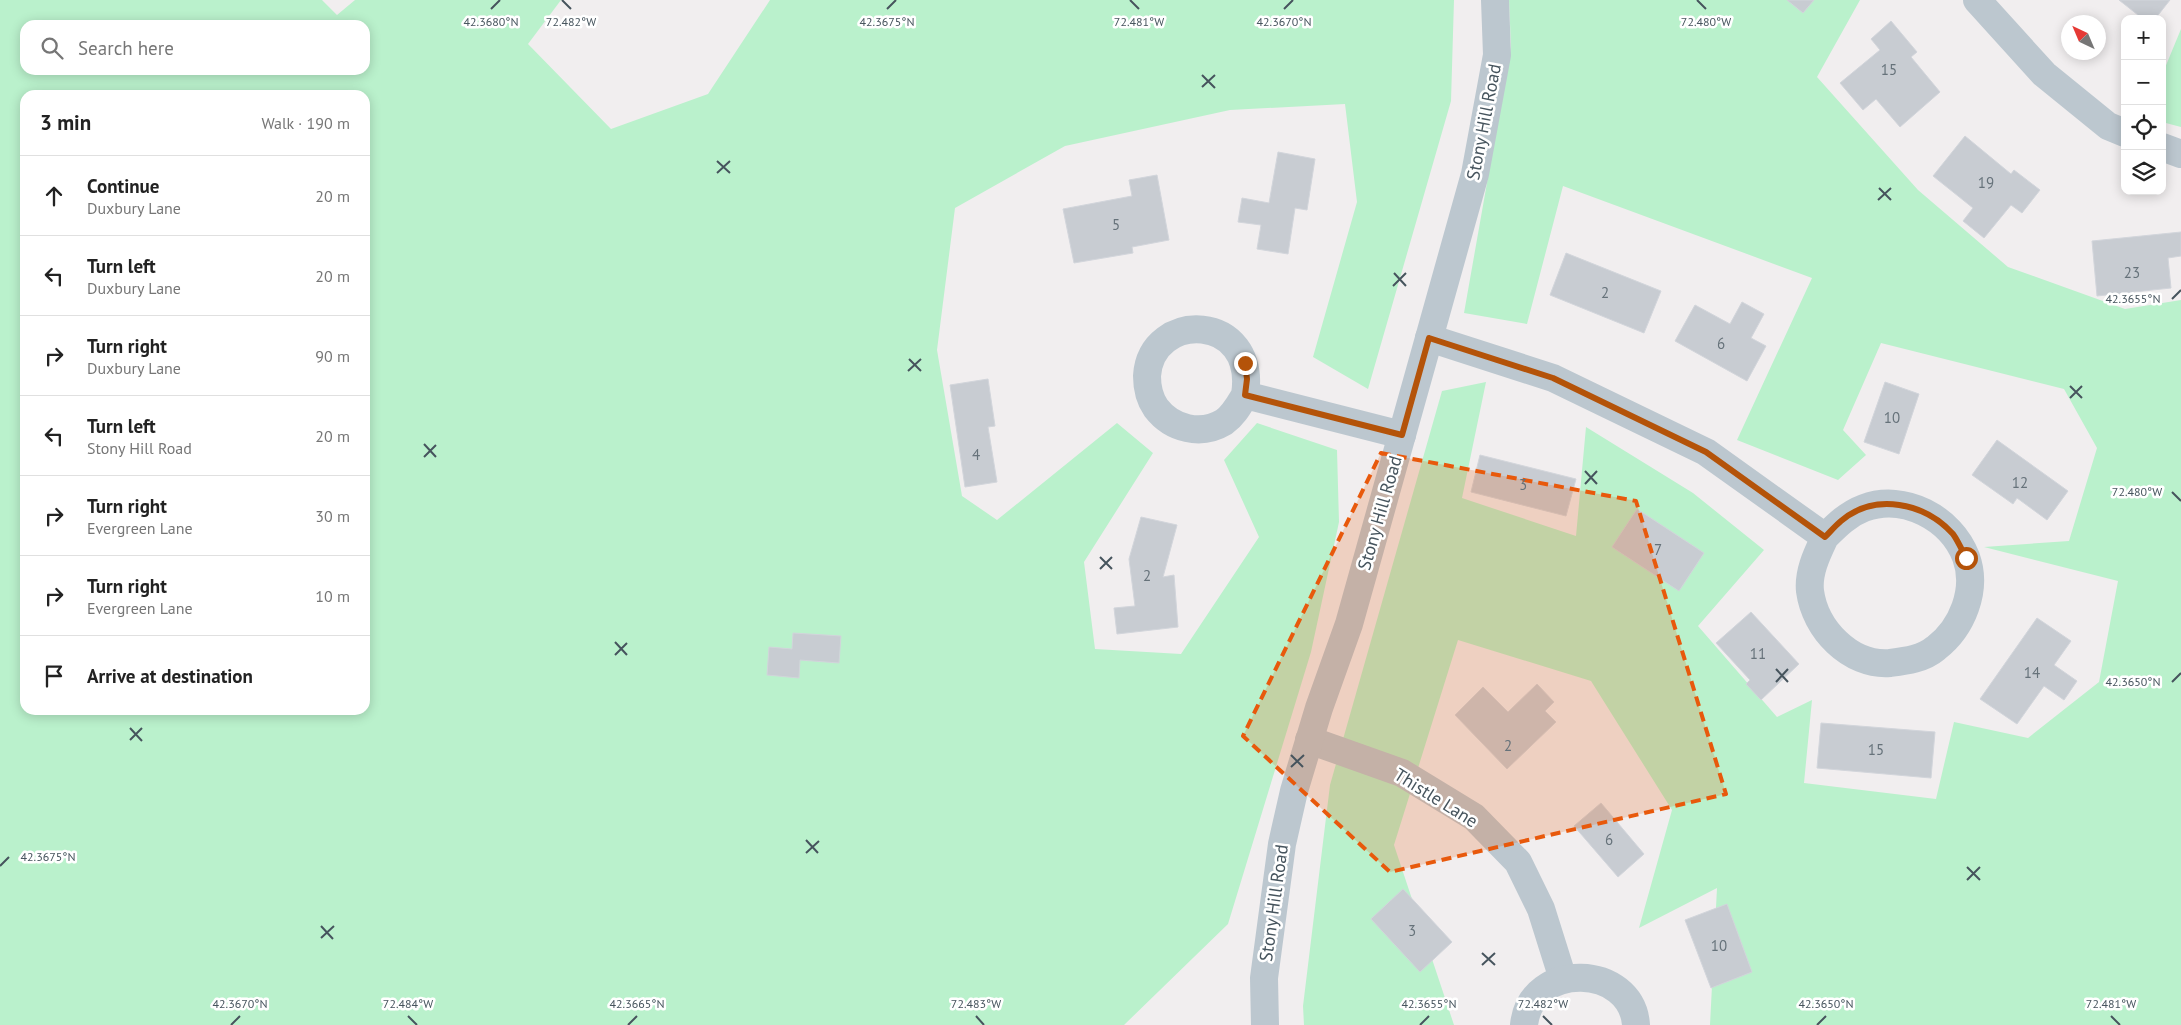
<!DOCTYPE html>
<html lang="en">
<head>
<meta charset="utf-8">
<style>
	:root { --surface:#fff; --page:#f6f6f6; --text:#222; --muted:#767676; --line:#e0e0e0 }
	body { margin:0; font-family:"PT Sans",sans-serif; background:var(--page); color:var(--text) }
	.controls { position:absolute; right:15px; top:15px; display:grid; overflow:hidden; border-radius:10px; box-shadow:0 2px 12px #0003 }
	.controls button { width:45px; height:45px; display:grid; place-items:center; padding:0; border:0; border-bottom:1px solid var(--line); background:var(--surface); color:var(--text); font:25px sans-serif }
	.compass { position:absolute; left:2061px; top:15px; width:45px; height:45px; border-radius:50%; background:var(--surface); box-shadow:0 2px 12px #0003; rotate:316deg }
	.stop { position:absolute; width:15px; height:15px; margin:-11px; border:4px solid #b45309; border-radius:50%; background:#fff }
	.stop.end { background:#b45309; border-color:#fff; box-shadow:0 1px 5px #0008 }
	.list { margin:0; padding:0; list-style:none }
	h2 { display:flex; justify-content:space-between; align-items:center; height:65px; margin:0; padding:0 20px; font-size:21px }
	h2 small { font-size:16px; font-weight:400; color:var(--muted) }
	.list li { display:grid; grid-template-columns:32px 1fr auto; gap:15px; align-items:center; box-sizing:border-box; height:80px; padding:0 20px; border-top:1px solid var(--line) }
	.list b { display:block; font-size:19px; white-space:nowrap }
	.list p { margin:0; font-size:16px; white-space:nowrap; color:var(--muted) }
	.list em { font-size:16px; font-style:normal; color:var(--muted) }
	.icon { flex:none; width:28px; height:28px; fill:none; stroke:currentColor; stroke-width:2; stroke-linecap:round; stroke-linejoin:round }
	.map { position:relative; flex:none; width:2181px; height:1025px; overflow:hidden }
	.search { position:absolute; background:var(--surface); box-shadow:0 2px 12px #0003; left:20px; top:20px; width:350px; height:55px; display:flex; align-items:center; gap:12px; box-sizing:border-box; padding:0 18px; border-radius:15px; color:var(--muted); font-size:19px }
	.panel { position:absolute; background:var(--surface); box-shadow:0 2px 12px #0003; left:20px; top:90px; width:350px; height:625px; border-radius:15px }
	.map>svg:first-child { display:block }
</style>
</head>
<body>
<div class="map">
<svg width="2181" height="1025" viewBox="0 0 2181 1025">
	<rect width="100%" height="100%" fill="#f1eeef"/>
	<!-- green -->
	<g fill="#baf1cc" fill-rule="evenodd">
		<path d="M0,0H322L337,15L355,0H561L528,44L611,129L708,94L770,0H1454L1451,101L1368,389L1313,357L1357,202L1345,104L1230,110L1065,146L955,208L937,350L962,496L997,520L1117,423L1153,453L1084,562L1095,649L1181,654L1259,537L1224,460L1257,423L1337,450L1339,522L1311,652L1228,924L1124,1025H0ZM25,25H365V70H25ZM25,95H365V710H25Z"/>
		<polygon points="1509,0 1860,0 1817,77 1918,190 2008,267 2125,309 2181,300 2181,1025 1710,1025 1717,888 1639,928 1672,810 1591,681 1458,640 1394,845 1454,1025 1304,1025 1303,1006 1330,785 1442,391 1486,382 1462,498 1576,536 1586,427 1693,493 1764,550 1698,626 1777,717 1812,700 1804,783 1936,799 1954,722 2028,738 2099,682 2118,581 1984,547 2069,541 2097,448 2064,389 1881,343 1843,430 1866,455 1838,480 1737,440 1812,278 1563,186 1527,324 1464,313 1511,47"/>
		<polygon points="2181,29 2181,127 2162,122 2162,75"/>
	</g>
	<!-- building -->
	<g fill="#c8ccd2" stroke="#d2d5db">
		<polygon points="1787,0 1814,0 1803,13"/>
		<polygon points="2119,0 2170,0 2155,19 2143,19"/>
		<polygon points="1891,21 1917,52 1911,57 1940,92 1900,127 1876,99 1863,110 1840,83 1880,50 1871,39"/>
		<polygon points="1965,136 2011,174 2014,170 2040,190 2022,213 2011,205 1984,238 1963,221 1973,208 1933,176"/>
		<polygon points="1278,152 1315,159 1307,210 1295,208 1288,254 1257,249 1261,225 1238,222 1242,198 1269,203"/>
		<polygon points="1157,175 1169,240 1132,247 1133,253 1074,263 1063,209 1132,196 1129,180"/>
		<polygon points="2181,232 2181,256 2168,258 2171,288 2097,296 2092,241"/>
		<polygon points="1566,253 1661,291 1644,333 1550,295"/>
		<polygon points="1742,302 1764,314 1751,338 1766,346 1747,381 1675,341 1695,305 1730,324"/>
		<polygon points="988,379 995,426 988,427 997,482 965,487 950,385"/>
		<polygon points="1885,382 1919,394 1899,454 1864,442"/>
		<polygon points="1997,440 2068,491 2047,520 2017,498 2013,504 1972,475"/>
		<polygon points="1480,455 1576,479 1566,516 1471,492"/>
		<polygon points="1637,509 1704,553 1679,591 1612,547"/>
		<polygon points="1141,517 1177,525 1163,577 1174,575 1178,627 1117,634 1114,608 1135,606 1129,559"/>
		<polygon points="1751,612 1799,664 1761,700 1746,684 1750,680 1716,643"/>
		<polygon points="2037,618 2071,641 2054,665 2077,681 2064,700 2044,686 2017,724 1980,699"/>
		<polygon points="793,633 841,636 839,663 800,660 799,678 767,675 769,647 792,649"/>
		<polygon points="1537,684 1554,702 1545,711 1556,722 1507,769 1455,715 1483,687 1508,712"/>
		<polygon points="1821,723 1935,732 1931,778 1817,768"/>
		<polygon points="1601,803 1644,854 1618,877 1574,826"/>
		<polygon points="1403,889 1452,942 1420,972 1371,919"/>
		<polygon points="1727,904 1752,972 1711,988 1685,920"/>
	</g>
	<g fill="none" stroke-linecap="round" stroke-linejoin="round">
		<!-- minor -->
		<g stroke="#bcc7cf" stroke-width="28">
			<polyline points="1977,0 2044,74 2108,126 2125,133"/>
			<polyline points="2162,147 2181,154"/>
			<path d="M1429,338L1553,378L1706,452L1825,537C1817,554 1808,572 1810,591C1815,629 1850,666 1890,663C1906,661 1923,659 1936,648C1962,628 1978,590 1966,557C1951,518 1904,493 1864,508C1848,514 1837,525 1825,537"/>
			<path d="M1245,395C1239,405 1234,415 1224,422C1201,436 1172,429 1156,408C1149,398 1147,388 1147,376C1151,310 1258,312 1245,395L1402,435"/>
			<polyline points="1309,740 1402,773 1474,817 1518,862 1541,909 1563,979"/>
			<polyline points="1265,1025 1264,978 1282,844 1294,791 1319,708 1349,624 1475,174 1497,55 1495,0"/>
			<path d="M1524,1025C1531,960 1632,964 1636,1025"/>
		</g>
	</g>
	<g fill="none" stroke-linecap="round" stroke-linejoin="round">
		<!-- route -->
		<path stroke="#b45309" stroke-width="6" d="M1245,363L1247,379L1245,395L1402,435L1429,338L1553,378L1706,452L1825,537C1830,532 1835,526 1841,521C1875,492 1925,503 1953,534C1958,541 1962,550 1966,558"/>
	</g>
	<!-- marked area -->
	<path fill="#e8590c" fill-opacity="0.2" stroke="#e8590c" stroke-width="4" stroke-dasharray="10 6" stroke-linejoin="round" d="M1381,453L1636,501L1726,794L1390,872L1243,736Z"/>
	<!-- ticks -->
	<path fill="none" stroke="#46545d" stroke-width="2" d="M562,0L571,9M1130,0L1139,9M1697,0L1706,9M491,9L500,0M887,9L896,0M1284,9L1293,0M1202,75L1215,88M1202,87L1215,75M717,161L730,173M717,173L730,161M1879,188L1891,200M1878,200L1891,188M1394,273L1406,286M1393,286L1406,273M2172,299L2181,290M909,359L921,371M908,371L921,359M2070,386L2082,398M2070,398L2082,386M424,444L436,457M424,457L436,445M1585,471L1597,484M1585,484L1597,471M2172,492L2181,501M1100,557L1112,569M1100,569L1112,557M615,642L627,655M615,655L627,643M1776,669L1788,682M1776,682L1788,669M2172,682L2181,673M130,728L142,741M130,740L142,728M1291,755L1303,767M1291,767L1304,755M806,840L818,853M806,853L819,841M0,866L9,857M1967,867L1980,880M1967,880L1980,867M321,926L333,939M321,938L334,926M1482,953L1495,965M1482,965L1495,953M408,1016L417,1025M976,1016L984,1025M1543,1016L1552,1025M2111,1016L2120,1025M231,1025L240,1016M628,1025L637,1016M1420,1025L1429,1016M1817,1025L1826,1016"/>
	<g text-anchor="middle" stroke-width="5" stroke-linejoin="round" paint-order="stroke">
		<!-- number labels -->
		<g font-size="15" fill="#66727a">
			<text x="1889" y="75">15</text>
			<text x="1986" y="188">19</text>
			<text x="1116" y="230">5</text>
			<text x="2132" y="278">23</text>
			<text x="1605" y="298">2</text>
			<text x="1721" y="349">6</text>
			<text x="1892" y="423">10</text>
			<text x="976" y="460">4</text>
			<text x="2020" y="488">12</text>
			<text x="1523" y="490">3</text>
			<text x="1658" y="555">7</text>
			<text x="1147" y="581">2</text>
			<text x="1758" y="659">11</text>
			<text x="2032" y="678">14</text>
			<text x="1508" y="751">2</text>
			<text x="1876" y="755">15</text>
			<text x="1609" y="845">6</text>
			<text x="1412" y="936">3</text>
			<text x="1719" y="951">10</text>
		</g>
		<!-- street labels -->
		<g font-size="18" fill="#46545d" stroke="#fff">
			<text transform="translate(1484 122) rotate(-79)" y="6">Stony Hill Road</text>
			<text transform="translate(1380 513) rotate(-74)" y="6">Stony Hill Road</text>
			<text transform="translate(1436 798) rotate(32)" y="6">Thistle Lane</text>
			<text transform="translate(1274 903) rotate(-82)" y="6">Stony Hill Road</text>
		</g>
	</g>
	<g font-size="12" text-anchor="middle" fill="#46545d" stroke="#fff" stroke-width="5" stroke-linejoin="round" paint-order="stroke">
		<text x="491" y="26">42.3680°N</text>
		<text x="887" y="26">42.3675°N</text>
		<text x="1284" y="26">42.3670°N</text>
		<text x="571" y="26">72.482°W</text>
		<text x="1706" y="26">72.480°W</text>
		<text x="1139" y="26">72.481°W</text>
		<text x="2133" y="303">42.3655°N</text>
		<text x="2137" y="496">72.480°W</text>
		<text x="2133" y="686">42.3650°N</text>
		<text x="48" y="861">42.3675°N</text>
		<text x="408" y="1008">72.484°W</text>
		<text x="976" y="1008">72.483°W</text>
		<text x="1543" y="1008">72.482°W</text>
		<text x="2111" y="1008">72.481°W</text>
		<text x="240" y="1008">42.3670°N</text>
		<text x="637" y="1008">42.3665°N</text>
		<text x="1429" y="1008">42.3655°N</text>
		<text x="1826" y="1008">42.3650°N</text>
	</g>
</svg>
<div class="controls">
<button>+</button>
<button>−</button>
<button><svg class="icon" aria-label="locate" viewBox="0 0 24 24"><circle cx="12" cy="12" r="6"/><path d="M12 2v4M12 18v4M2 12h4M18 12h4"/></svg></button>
<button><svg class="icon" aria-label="layers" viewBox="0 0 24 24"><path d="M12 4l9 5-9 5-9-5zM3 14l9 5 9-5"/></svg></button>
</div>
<svg class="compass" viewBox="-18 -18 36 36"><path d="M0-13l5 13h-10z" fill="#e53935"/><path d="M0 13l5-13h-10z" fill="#767676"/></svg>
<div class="stop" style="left:1966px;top:558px"></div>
<div class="stop end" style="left:1245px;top:363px"></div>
<div class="search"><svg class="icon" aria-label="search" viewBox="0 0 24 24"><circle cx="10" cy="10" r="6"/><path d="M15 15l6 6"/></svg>Search here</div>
<section class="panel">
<h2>3 min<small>Walk · 190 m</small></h2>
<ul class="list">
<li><svg class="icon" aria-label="ahead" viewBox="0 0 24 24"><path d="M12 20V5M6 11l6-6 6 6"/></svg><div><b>Continue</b><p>Duxbury Lane</p></div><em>20 m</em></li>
<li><svg class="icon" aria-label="left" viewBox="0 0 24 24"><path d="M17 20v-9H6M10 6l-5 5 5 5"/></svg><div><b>Turn left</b><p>Duxbury Lane</p></div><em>20 m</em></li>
<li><svg class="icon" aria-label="right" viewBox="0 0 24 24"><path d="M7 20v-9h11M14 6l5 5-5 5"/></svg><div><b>Turn right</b><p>Duxbury Lane</p></div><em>90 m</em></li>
<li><svg class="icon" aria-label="left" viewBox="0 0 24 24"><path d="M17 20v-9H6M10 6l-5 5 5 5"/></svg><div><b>Turn left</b><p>Stony Hill Road</p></div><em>20 m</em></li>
<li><svg class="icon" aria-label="right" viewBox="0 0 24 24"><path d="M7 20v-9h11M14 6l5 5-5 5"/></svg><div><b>Turn right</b><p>Evergreen Lane</p></div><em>30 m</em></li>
<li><svg class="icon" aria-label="right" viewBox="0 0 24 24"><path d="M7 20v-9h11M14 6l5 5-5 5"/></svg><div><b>Turn right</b><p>Evergreen Lane</p></div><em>10 m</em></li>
<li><svg class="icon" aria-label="arrive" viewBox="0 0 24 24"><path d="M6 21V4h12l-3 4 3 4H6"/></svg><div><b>Arrive at destination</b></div></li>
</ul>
</section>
</div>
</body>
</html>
